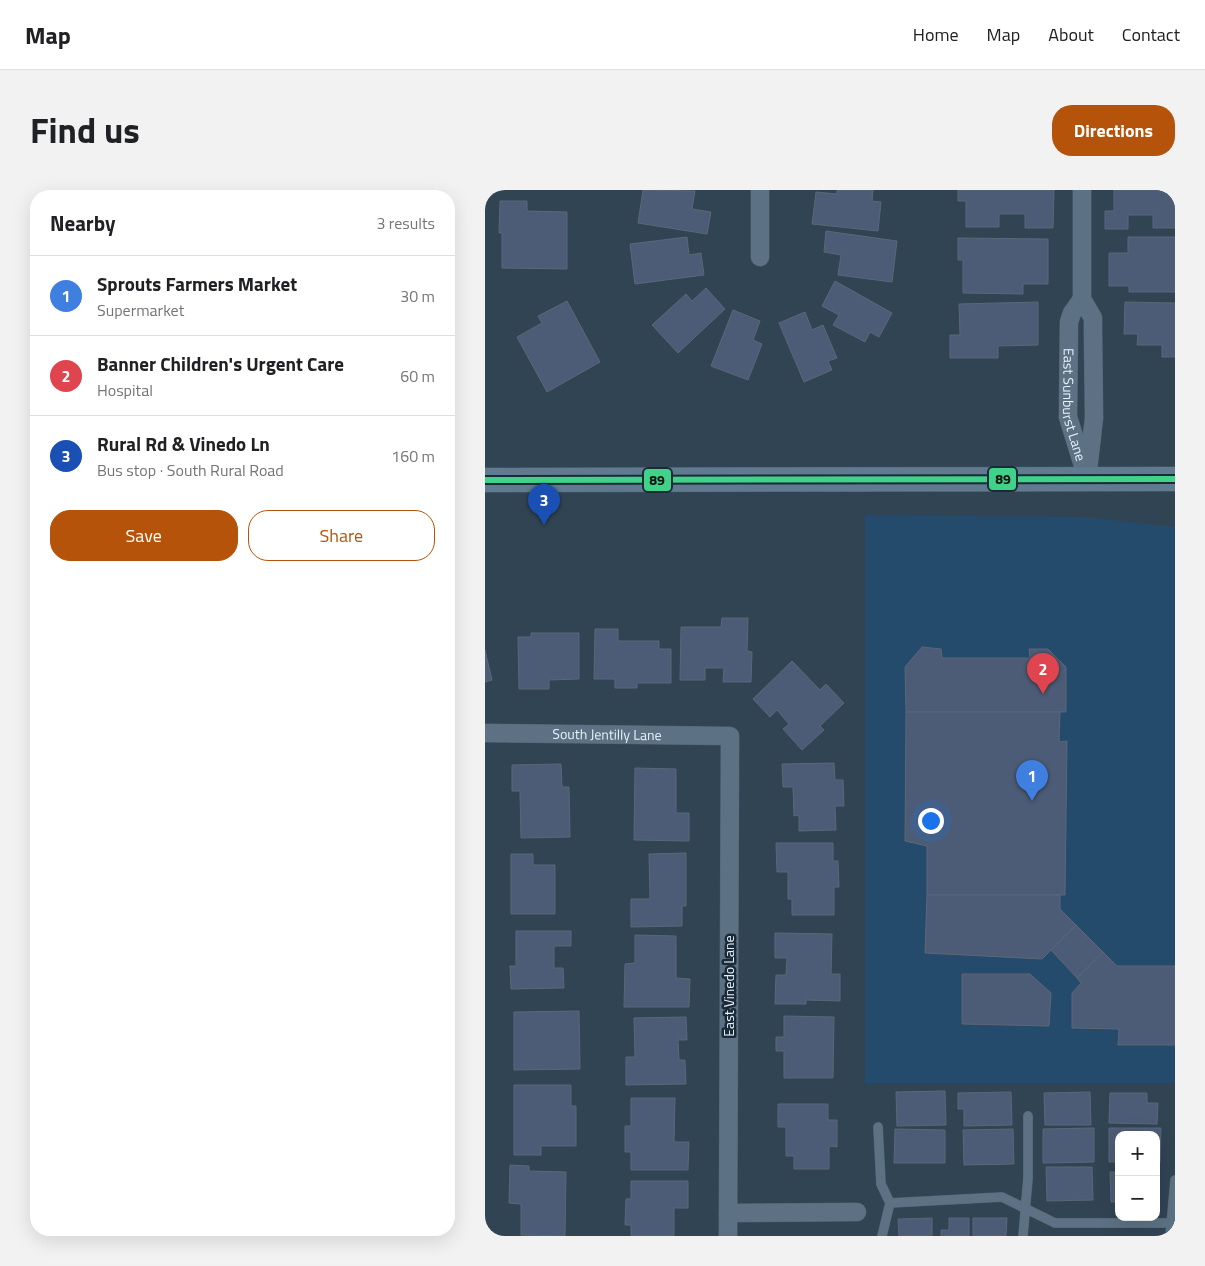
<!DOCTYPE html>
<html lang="en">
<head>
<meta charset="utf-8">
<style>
	:root { --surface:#fff; --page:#f2f2f2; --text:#202124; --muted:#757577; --line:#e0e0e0; --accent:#b45309 }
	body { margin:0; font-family:"Titillium Web",sans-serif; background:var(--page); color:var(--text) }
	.controls { position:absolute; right:15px; bottom:15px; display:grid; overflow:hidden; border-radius:10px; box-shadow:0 5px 20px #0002 }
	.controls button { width:45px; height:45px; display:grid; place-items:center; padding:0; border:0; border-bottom:1px solid var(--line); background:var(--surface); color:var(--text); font:25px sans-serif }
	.you { position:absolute; left:445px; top:630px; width:18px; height:18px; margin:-12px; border:4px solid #fff; border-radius:50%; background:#1a73e8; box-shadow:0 0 0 8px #1a73e833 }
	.badge { display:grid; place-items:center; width:32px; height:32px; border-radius:50%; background:var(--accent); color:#fff; font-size:16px; font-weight:700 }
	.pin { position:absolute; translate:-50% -41px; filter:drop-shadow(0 1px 2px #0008) }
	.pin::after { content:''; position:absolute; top:26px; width:18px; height:15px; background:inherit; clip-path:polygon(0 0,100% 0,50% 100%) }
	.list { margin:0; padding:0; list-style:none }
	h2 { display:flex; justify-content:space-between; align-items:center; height:65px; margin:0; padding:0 20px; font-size:21px }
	h2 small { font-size:16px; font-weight:400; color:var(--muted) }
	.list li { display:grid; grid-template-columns:32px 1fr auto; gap:15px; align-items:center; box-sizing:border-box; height:80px; padding:0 20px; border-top:1px solid var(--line) }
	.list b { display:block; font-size:19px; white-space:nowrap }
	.list p { margin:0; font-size:16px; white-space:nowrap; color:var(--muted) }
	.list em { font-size:16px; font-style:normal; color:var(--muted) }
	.actions { display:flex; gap:10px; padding:15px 20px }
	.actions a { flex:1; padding:11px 0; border:1px solid var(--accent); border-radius:20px; text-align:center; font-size:18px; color:var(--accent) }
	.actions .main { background:var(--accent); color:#fff }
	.map { position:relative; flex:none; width:690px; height:1046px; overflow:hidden; border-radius:20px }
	header { display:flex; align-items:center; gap:30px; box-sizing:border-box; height:70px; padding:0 25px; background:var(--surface); border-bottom:1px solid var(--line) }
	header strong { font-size:24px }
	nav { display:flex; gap:28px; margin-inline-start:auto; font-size:18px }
	.intro { display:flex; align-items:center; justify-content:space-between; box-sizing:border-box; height:120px; padding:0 30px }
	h1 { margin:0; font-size:35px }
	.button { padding:12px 22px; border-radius:20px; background:var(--accent); color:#fff; font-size:18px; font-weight:700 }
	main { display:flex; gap:30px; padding:0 30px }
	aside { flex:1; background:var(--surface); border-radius:20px; box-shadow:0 5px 20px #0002 }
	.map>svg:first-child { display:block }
</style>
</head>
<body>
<header>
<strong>Map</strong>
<nav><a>Home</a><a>Map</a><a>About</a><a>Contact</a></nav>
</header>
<div class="intro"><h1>Find us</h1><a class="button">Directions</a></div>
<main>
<aside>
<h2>Nearby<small>3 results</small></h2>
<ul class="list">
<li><span class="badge" style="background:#3f7fe0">1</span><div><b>Sprouts Farmers Market</b><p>Supermarket</p></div><em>30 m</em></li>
<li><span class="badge" style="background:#e0444e">2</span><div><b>Banner Children's Urgent Care</b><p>Hospital</p></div><em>60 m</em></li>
<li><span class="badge" style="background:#1a4fb4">3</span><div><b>Rural Rd &amp; Vinedo Ln</b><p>Bus stop · South Rural Road</p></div><em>160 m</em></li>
</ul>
<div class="actions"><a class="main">Save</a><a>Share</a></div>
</aside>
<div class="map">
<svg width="690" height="1046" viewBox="0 0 690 1046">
	<rect width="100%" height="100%" fill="#314454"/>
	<!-- built -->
	<polygon fill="#244b6b" points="380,325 598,327 690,337 690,893 380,893"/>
	<!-- building -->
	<g fill="#4d5c76" stroke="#5b6776">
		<polygon points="158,0 210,1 207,19 226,22 222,44 153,33"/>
		<polygon points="352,0 388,0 387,11 396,12 393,41 327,34 331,2 352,4"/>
		<polygon points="473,0 569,0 568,38 540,38 540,24 514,24 514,37 481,37 481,11 473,11"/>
		<polygon points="629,0 690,0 690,38 668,38 668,25 643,25 643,39 620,39 620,21 629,21"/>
		<polygon points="15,11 42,11 42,21 82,22 82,79 17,78 17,43 14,43"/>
		<polygon points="341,41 412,51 407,92 353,85 356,65 339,62"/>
		<polygon points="202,47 204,65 216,63 219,85 150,94 145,54"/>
		<polygon points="643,47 690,47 690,102 644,102 644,96 624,96 624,63 643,63"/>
		<polygon points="473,48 563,49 563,94 538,94 538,104 478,103 478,70 473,70"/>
		<polygon points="350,91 407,123 394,147 385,142 380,152 348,135 354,125 337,116"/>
		<polygon points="221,98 240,119 193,163 167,135 201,104 207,111"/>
		<polygon points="82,111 115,172 62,202 32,147 57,133 53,126"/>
		<polygon points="553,112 553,155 513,156 513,168 465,168 465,145 475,145 474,114"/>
		<polygon points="640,112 690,113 690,167 677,167 677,155 652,155 653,144 639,144"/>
		<polygon points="248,120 275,131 268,150 277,154 263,190 226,176"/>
		<polygon points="320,122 327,140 338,135 352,168 343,171 347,180 319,192 294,133"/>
		<polygon points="237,428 263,428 262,461 267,462 266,492 238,492 239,478 220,478 220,490 195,490 196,437 236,437"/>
		<polygon points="110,439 133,439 133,451 174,451 174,459 186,459 186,493 152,493 152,498 130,498 130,489 109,489"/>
		<polygon points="46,443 94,443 94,489 64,490 64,499 34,499 33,447 46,447"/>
		<polygon points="437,457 456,459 457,468 545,468 544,459 563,459 581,477 581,522 421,522 420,477"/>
		<polygon points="0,460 7,490 0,492"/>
		<polygon points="307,471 335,500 341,494 359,513 335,536 339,540 317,560 298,539 304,534 292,520 285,527 268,509"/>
		<polygon points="421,522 575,522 574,552 582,551 580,705 442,705 442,656 420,651"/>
		<polygon points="349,573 350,590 358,590 359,616 350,616 351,640 314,641 314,625 309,626 308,597 298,597 297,574"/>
		<polygon points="76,574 77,597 84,597 85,647 36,648 35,601 27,601 27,575"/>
		<polygon points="150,578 191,579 191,623 204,623 204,651 149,650"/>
		<polygon points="291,653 348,653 348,671 353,671 354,697 349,697 349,725 307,725 307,709 303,709 303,682 292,682"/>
		<polygon points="201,663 201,716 197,716 197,736 146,737 146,709 165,709 164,664"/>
		<polygon points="26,664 48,664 48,675 70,675 70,724 26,724"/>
		<polygon points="442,705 575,705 575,719 591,735 557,769 440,763"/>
		<polygon points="591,735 618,762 592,788 566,760"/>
		<polygon points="31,741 86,741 86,756 69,756 69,778 78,778 79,798 26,799 25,776 31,776"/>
		<polygon points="290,743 347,744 346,784 355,784 355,811 321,810 321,814 290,814 291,785 301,785 302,768 290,768"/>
		<polygon points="150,745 191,746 191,788 205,789 204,817 139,817 140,774 150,773"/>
		<polygon points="618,762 632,776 690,776 690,855 633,855 634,839 587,838 587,803 596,793 592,788"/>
		<polygon points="477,784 545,784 566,803 564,836 477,834"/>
		<polygon points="94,821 95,879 29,880 29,822"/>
		<polygon points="299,826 349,827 348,888 299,888 299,861 291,861 291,847 299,847"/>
		<polygon points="201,827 202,850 193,850 194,870 200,870 201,894 141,895 141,867 150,867 149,828"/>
		<polygon points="29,895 86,895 86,916 91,916 91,956 56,956 56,965 29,965"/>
		<polygon points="460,901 461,935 412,936 411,902"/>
		<polygon points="526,902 527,935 479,936 479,919 473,919 473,903"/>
		<polygon points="605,902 606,935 560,935 559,903"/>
		<polygon points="625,903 662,903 662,913 673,913 672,934 624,933"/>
		<polygon points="146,908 190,908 189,952 204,952 203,980 146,980 146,962 140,962 140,936 146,936"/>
		<polygon points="293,914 343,914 343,930 352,930 352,957 344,956 344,979 309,979 309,966 301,966 301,937 293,937"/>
		<polygon points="609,938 609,972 558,973 558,939"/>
		<polygon points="624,938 676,938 675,973 671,973 671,945 634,945 634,972 624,972"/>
		<polygon points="410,939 460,940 460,973 409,973"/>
		<polygon points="528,939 529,974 479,975 478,940"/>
		<polygon points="25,975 44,976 44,981 81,982 80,1046 36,1045 36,1014 24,1013"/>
		<polygon points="561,977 607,977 608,1010 562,1011"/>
		<rect x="671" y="981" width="3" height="21"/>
		<polygon points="625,982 634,982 634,1012 626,1012"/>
		<polygon points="146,991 203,991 203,1018 189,1018 189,1046 146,1046 146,1035 140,1035 141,1009 146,1009"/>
		<polygon points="447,1028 447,1046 414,1046 413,1029"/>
		<polygon points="464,1028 484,1028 484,1046 456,1046 456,1040 464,1040"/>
		<polygon points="488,1028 522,1028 521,1046 488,1046"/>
	</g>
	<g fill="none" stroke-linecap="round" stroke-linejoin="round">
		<!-- lane casing -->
		<g stroke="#546270" stroke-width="10">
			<g id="lane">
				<polyline points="393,937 396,994 405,1013 397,1046"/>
				<polyline points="405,1013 517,1007 570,1033 690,1033"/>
				<polyline points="538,1046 543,988 543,926"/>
				<polyline points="685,1046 690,990"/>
			</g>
		</g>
		<!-- street casing -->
		<g stroke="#546270" stroke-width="19">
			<g id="street">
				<polyline points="275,0 275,67"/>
				<polyline points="597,0 597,109 608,128 608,142 609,228 602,289"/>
				<path id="s1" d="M597,109L587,123L584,132L583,227L600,282"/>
				<path id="s2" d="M0,543L245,546L243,1046"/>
				<polyline points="243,1023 372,1022"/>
			</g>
		</g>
		<!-- secondary casing -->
		<g stroke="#546270" stroke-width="25">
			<polyline id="secondary" points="0,290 690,289"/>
		</g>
		<!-- lane -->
		<use href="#lane" stroke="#5c7284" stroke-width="9"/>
		<!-- street -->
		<use href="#street" stroke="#5c7284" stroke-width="18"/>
		<!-- secondary -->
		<use href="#secondary" stroke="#607a90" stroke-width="24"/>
		<!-- bus-1 casing -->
		<g stroke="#1b2a38" stroke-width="10">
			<polyline id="bus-1" points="0,290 690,289"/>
		</g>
		<!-- bus-1 -->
		<use href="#bus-1" stroke="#40d288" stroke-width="6"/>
	</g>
	<g text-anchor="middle" stroke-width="5" stroke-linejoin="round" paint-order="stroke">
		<!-- street labels -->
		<g font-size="14" fill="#e6f2fd" stroke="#1b2a38">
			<text dy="5" stroke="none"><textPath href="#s1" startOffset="110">East Sunburst Lane</textPath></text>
			<text dy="5" stroke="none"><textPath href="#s2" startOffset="122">South Jentilly Lane</textPath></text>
			<text transform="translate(244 796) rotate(-90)" y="5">East Vinedo Lane</text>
		</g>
	</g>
	<g stroke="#1b2a38" stroke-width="2">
		<rect x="503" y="277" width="29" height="24" rx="5" fill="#40d288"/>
		<rect x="158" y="278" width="29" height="24" rx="5" fill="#40d288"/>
	</g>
	<g font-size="14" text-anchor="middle" font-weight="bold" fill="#111">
		<text x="518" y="294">89</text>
		<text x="172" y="295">89</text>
	</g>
</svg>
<div class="controls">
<button>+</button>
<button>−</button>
</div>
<div class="you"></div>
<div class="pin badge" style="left:547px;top:611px;background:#3f7fe0">1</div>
<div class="pin badge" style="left:558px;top:504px;background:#e0444e">2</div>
<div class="pin badge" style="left:59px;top:335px;background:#1a4fb4">3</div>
</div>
</main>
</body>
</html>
